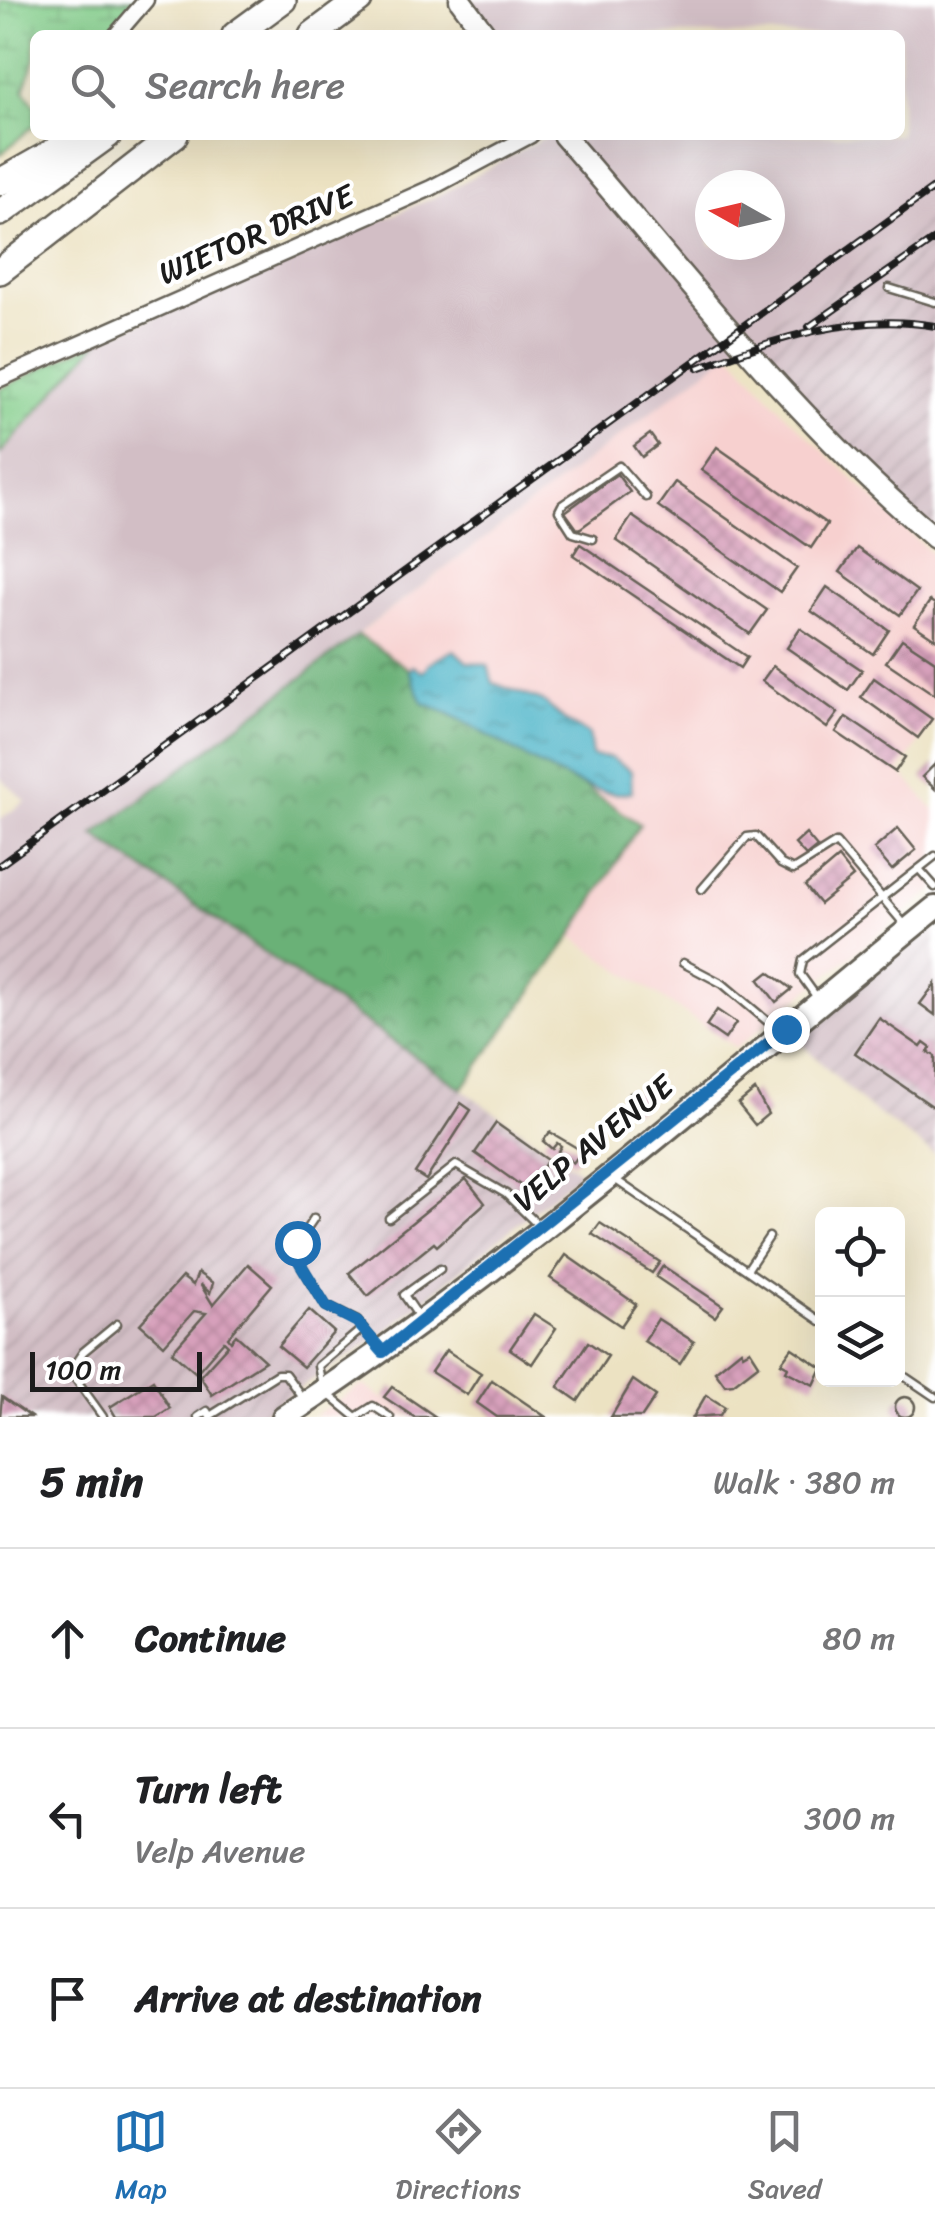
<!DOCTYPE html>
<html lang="en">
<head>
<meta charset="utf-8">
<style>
	:root { --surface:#fff; --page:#f2f2f2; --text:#202124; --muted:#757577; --line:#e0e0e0; --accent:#1f6fb2 }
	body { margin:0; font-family:Sriracha,sans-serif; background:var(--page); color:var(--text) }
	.controls { position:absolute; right:30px; bottom:30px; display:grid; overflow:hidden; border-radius:15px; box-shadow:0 10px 40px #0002 }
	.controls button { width:90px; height:90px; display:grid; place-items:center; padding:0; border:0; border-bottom:2px solid var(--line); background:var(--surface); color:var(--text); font:50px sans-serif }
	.compass { position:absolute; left:695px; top:170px; width:90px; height:90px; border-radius:50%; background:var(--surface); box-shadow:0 10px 40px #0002; rotate:278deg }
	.scale { position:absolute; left:30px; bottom:25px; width:172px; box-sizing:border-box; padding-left:10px; border:5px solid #1c1c1c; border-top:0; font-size:28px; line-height:35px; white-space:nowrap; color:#1c1c1c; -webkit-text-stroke:8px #fff; paint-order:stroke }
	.stop { position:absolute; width:30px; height:30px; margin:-22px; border:8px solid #1f6fb2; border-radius:50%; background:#fff }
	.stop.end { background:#1f6fb2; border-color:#fff; box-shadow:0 2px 10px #0008 }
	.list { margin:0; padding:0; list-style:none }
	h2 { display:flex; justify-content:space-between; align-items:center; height:130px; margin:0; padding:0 40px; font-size:42px }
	h2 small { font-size:32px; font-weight:400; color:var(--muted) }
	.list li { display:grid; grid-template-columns:65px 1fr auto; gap:30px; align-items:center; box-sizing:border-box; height:180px; padding:0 40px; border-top:2px solid var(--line) }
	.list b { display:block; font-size:38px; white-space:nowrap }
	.list p { margin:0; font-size:32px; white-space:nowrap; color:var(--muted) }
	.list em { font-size:32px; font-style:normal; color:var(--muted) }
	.icon { flex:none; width:55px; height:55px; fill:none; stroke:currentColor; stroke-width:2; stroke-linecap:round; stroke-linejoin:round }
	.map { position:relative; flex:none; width:935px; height:1417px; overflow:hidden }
	.search { position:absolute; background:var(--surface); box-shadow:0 10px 40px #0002; left:30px; right:30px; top:30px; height:110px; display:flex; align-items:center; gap:25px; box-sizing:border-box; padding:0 35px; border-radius:15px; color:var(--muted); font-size:38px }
	.sheet { height:670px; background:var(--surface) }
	nav { display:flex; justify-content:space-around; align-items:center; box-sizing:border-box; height:140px; border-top:2px solid var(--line); background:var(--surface); font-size:28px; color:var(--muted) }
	nav a { display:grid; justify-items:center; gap:5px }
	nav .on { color:var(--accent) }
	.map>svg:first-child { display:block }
</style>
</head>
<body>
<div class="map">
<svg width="935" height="1417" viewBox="0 0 935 1417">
	<defs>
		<pattern id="industrial-furrows" width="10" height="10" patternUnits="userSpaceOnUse" patternTransform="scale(2.5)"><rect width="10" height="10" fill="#d2bec5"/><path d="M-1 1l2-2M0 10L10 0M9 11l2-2" fill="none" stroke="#b4a3a9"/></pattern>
		<pattern id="forest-crowns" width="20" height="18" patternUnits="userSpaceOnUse" patternTransform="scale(2.5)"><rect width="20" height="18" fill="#6bb177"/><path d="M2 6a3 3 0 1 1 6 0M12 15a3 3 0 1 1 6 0" fill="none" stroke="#578f61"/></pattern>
		<pattern id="wetland-marsh" width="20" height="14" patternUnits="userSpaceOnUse" patternTransform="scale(2.5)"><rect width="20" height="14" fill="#84ce8b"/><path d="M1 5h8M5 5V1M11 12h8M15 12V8" fill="none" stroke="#71b077"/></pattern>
		<pattern id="water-ripples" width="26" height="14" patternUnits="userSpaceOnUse" patternTransform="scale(2.5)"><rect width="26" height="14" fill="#4bb4c8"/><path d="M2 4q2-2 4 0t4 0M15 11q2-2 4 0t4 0" fill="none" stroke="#3e92a2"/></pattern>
		<pattern id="building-cross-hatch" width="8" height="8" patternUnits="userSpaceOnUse" patternTransform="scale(2.5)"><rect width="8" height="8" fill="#d7a0bb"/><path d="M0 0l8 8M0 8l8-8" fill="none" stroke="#b889a0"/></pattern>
	</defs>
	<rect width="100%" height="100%" fill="#fff"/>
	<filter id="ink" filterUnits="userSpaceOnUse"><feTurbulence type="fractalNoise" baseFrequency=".01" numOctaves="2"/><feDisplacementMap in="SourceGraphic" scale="20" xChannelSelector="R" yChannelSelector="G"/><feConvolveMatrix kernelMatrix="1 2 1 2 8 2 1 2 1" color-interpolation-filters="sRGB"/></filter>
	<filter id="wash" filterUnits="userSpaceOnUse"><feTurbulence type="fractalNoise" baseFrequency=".0048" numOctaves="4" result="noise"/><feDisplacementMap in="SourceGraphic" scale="40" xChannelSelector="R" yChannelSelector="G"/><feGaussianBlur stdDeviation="2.25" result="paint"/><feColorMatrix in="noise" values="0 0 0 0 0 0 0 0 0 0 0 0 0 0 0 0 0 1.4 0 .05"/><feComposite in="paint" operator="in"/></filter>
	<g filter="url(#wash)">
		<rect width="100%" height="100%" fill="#ece2c2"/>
		<!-- built -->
		<g fill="#f7d0cf">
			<polygon points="730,352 786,415 935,557 935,719 900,771 935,811 935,889 736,1048 571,936 639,824 358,635"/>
			<polygon points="363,1385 410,1417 314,1416"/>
		</g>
		<!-- industrial -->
		<g fill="url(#industrial-furrows)">
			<polygon points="935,207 935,538 742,343"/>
			<polygon points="94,834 581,1172 379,1337 256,1417 0,1417 0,906"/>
			<polygon points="935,908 935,1155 864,1104 786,1029"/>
		</g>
		<!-- railway -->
		<path fill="#d2bec5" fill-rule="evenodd" d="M467,0H935V207L742,343L0,906V819L26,801L0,778V454L100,340L441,194L549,135H900V35H495ZM710,185H770V245H710Z"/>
		<!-- forest -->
		<polygon fill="url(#forest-crowns)" stroke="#44664a" stroke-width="2.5" points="358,635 640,824 571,937 462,1089 94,835"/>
		<!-- wetland -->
		<g fill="url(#wetland-marsh)" stroke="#507554" stroke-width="2.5">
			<polygon points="0,0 135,0 107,35 35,35 35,59 24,90 35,106 35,124 0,155"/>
			<polygon points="100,340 0,454 0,389"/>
		</g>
		<!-- water -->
		<path fill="url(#water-ripples)" stroke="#346872" stroke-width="2.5" d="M454,650L467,662L488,665L493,683L543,701L566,722L589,734L592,756L611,758L631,771L632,792C581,806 478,720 423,703L409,671L412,666L423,672L429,663Z"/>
		<g id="blocks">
			<!-- building -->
			<g fill="url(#building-cross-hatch)">
				<polygon points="650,434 658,445 642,457 634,446"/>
				<polygon points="717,447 827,524 811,548 701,470"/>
				<polygon points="617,474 630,492 578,530 565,512"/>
				<polygon points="675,482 797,568 780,592 658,506"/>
				<polygon points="632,516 767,610 750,634 616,540"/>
				<polygon points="580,544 747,657 740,668 573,555"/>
				<polygon points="857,548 917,591 900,615 840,572"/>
				<polygon points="827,587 889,630 873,654 811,611"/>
				<polygon points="930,601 935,604 935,639 914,625"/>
				<polygon points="800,628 862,670 848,690 787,648"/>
				<polygon points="902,639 935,661 935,695 886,662"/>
				<polygon points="773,666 838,713 827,728 762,681"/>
				<polygon points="874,678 932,719 918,738 861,697"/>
				<polygon points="846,717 905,757 895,772 836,732"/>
				<polygon points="935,764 935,789 922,777"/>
				<polygon points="898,828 916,850 892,870 874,849"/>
				<polygon points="806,834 817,847 806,856 795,844"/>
				<polygon points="838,858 853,877 820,904 805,886"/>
				<polygon points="769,972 792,989 776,1002 759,980"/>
				<polygon points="935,984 935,1015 920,1004"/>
				<polygon points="717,1010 736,1023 725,1039 706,1026"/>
				<polygon points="879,1018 921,1047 924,1043 931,1048 928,1052 935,1056 935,1108 855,1053"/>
				<polygon points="755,1090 768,1114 755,1125 738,1104"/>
				<circle cx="634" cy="1101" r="9"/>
				<polygon points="461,1103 471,1110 426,1180 415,1173"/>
				<polygon points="496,1123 548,1160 527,1190 475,1153"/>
				<polygon points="550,1132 582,1151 573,1163 558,1151 561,1146 557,1143 552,1149 543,1141"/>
				<polygon points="466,1179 485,1203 437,1246 434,1243 368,1296 349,1273"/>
				<polygon points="600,1223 660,1262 652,1273 592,1234"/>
				<polygon points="566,1255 636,1304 621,1326 550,1278"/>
				<polygon points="248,1264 272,1285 228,1337 231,1341 236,1335 265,1361 212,1395 200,1376 228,1345 224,1341 196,1373 172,1352 206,1313 194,1311 164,1345 140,1324 182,1277 193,1285 198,1273 213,1283 210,1293 200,1284 213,1305"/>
				<polygon points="663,1266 723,1306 715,1317 656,1277"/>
				<polygon points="309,1310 334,1332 303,1367 278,1346"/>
				<polygon points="534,1314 556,1328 532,1364 510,1349"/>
				<polygon points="658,1319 694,1342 680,1364 644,1341"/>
				<polygon points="588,1342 608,1356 578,1401 558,1387"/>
				<polygon points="792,1348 822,1368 814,1385 786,1371 788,1367 781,1363"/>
				<polygon points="446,1350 481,1373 467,1395 431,1372"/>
				<polygon points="741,1350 743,1354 750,1350 759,1364 733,1384 725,1385 715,1371"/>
				<polygon points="153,1380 170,1408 156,1417 116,1417 110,1407"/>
				<polygon points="492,1380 546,1417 497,1417 477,1403"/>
				<polygon points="633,1380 656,1396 642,1417 611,1417"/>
				<polygon points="392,1387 436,1417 414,1417 384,1397"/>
				<polygon points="706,1395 725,1407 720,1415 693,1417"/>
				<polygon points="2,1397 31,1417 0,1417"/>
				<circle cx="905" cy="1407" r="10"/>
			</g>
		</g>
	</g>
	<g filter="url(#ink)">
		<use href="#blocks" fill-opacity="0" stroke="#656156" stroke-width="2.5"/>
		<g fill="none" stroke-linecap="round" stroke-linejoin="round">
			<!-- lane casing -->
			<g stroke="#656156" stroke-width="11">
				<g id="lane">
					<polyline points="889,288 935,302"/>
					<polyline points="593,539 573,533 559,511 562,505 619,466 646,497"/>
					<polyline points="919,869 935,887"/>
					<polyline points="702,889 747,837 756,836 781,864 793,870 836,843 905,925"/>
					<polyline points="683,963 723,984 780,1032"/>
					<polyline points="818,999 800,974 803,960 935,856"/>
					<polyline points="613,1178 822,1322"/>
					<polyline points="314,1218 297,1243 300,1263 326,1306 357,1321 379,1348"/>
					<polyline points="389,1218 456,1165 506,1194 540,1227"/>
					<polyline points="747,1270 769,1237"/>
					<polyline points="419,1317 404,1295 440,1269"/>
					<polyline points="898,1372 935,1397"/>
					<polyline points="322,1385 318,1366 363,1328"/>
					<polyline points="329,1395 356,1417"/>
					<polyline points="210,1416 277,1374 285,1374 302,1397"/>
					<polyline points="103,1417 70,1371 83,1352 117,1324"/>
					<polyline points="198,1417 207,1411 210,1416"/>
					<polyline points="356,1417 373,1406 390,1417"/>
				</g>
			</g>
			<!-- street casing -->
			<g stroke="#656156" stroke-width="19">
				<g id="street">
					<polyline points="116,35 146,0"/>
					<polyline points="0,379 431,188 531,135"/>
				</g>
			</g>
			<!-- secondary casing -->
			<g stroke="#656156" stroke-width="25">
				<g id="secondary">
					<polyline points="460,0 486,35"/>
					<path d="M563,135C683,273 795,420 935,538"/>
				</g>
			</g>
			<!-- primary casing -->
			<g stroke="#656156" stroke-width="28">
				<path id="primary" d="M284,1417C514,1267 722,1081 935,908"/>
			</g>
			<!-- highway casing -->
			<g stroke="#656156" stroke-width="30">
				<g id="highway">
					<polyline points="235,35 283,0"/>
					<polyline points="312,35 359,0"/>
					<polyline points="0,182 83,135"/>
					<polyline points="0,213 108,135"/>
					<polyline points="0,271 175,135"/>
				</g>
			</g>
			<!-- lane -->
			<use href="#lane" stroke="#fff" stroke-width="6"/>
			<!-- street -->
			<use href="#street" stroke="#fff" stroke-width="14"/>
			<!-- secondary -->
			<use href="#secondary" stroke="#fff" stroke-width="20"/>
			<!-- primary -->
			<use href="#primary" stroke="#fff" stroke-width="22"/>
			<!-- highway -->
			<use href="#highway" stroke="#fff" stroke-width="25"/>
			<!-- rail casing -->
			<g stroke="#1c1c1c" stroke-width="8">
				<g id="rail">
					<polyline points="809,327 935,239"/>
					<path d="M698,368C774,339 854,312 935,326"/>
					<polyline points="0,865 935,187"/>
				</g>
			</g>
			<!-- rail -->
			<use href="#rail" stroke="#fff" stroke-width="4" stroke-dasharray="11" stroke-linecap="butt"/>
		</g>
	</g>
	<g fill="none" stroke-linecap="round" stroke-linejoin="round" filter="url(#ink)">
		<!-- route -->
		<polyline stroke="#1f6fb2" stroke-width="12" points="297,1243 300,1263 326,1306 357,1322 383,1352 786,1029"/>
	</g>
	<g text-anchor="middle" stroke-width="8" stroke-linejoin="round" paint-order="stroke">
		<!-- street labels -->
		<g font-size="32" fill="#1c1c1c" stroke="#fff">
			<text transform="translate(256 234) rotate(-23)" y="11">WIETOR DRIVE</text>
			<text transform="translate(593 1143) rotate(-39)" y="11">VELP AVENUE</text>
		</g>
	</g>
</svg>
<div class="controls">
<button><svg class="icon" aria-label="locate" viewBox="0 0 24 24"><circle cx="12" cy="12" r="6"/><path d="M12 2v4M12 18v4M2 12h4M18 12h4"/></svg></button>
<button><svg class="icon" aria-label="layers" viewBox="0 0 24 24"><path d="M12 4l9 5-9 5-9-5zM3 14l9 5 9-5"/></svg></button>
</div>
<svg class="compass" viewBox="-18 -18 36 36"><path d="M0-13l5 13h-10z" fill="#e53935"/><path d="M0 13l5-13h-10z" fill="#757577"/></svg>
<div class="scale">100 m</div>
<div class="stop" style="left:297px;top:1243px"></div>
<div class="stop end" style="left:786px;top:1029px"></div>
<div class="search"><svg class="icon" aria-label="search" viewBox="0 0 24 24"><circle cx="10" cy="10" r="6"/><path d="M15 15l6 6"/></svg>Search here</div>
</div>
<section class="sheet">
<h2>5 min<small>Walk · 380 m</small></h2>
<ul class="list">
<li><svg class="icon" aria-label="ahead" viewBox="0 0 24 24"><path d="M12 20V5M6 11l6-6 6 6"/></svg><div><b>Continue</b></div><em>80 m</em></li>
<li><svg class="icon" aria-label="left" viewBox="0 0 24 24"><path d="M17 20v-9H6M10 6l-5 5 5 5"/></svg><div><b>Turn left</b><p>Velp Avenue</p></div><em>300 m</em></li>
<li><svg class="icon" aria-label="arrive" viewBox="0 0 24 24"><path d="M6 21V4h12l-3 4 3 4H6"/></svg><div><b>Arrive at destination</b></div></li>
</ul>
</section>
<nav>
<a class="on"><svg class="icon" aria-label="map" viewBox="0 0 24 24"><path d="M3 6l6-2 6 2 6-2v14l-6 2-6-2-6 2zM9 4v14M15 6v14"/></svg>Map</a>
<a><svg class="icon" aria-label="directions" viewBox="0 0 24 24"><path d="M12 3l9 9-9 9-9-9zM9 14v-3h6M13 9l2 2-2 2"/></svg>Directions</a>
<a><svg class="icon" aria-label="saved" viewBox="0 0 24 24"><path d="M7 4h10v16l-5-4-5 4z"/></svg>Saved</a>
</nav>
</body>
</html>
